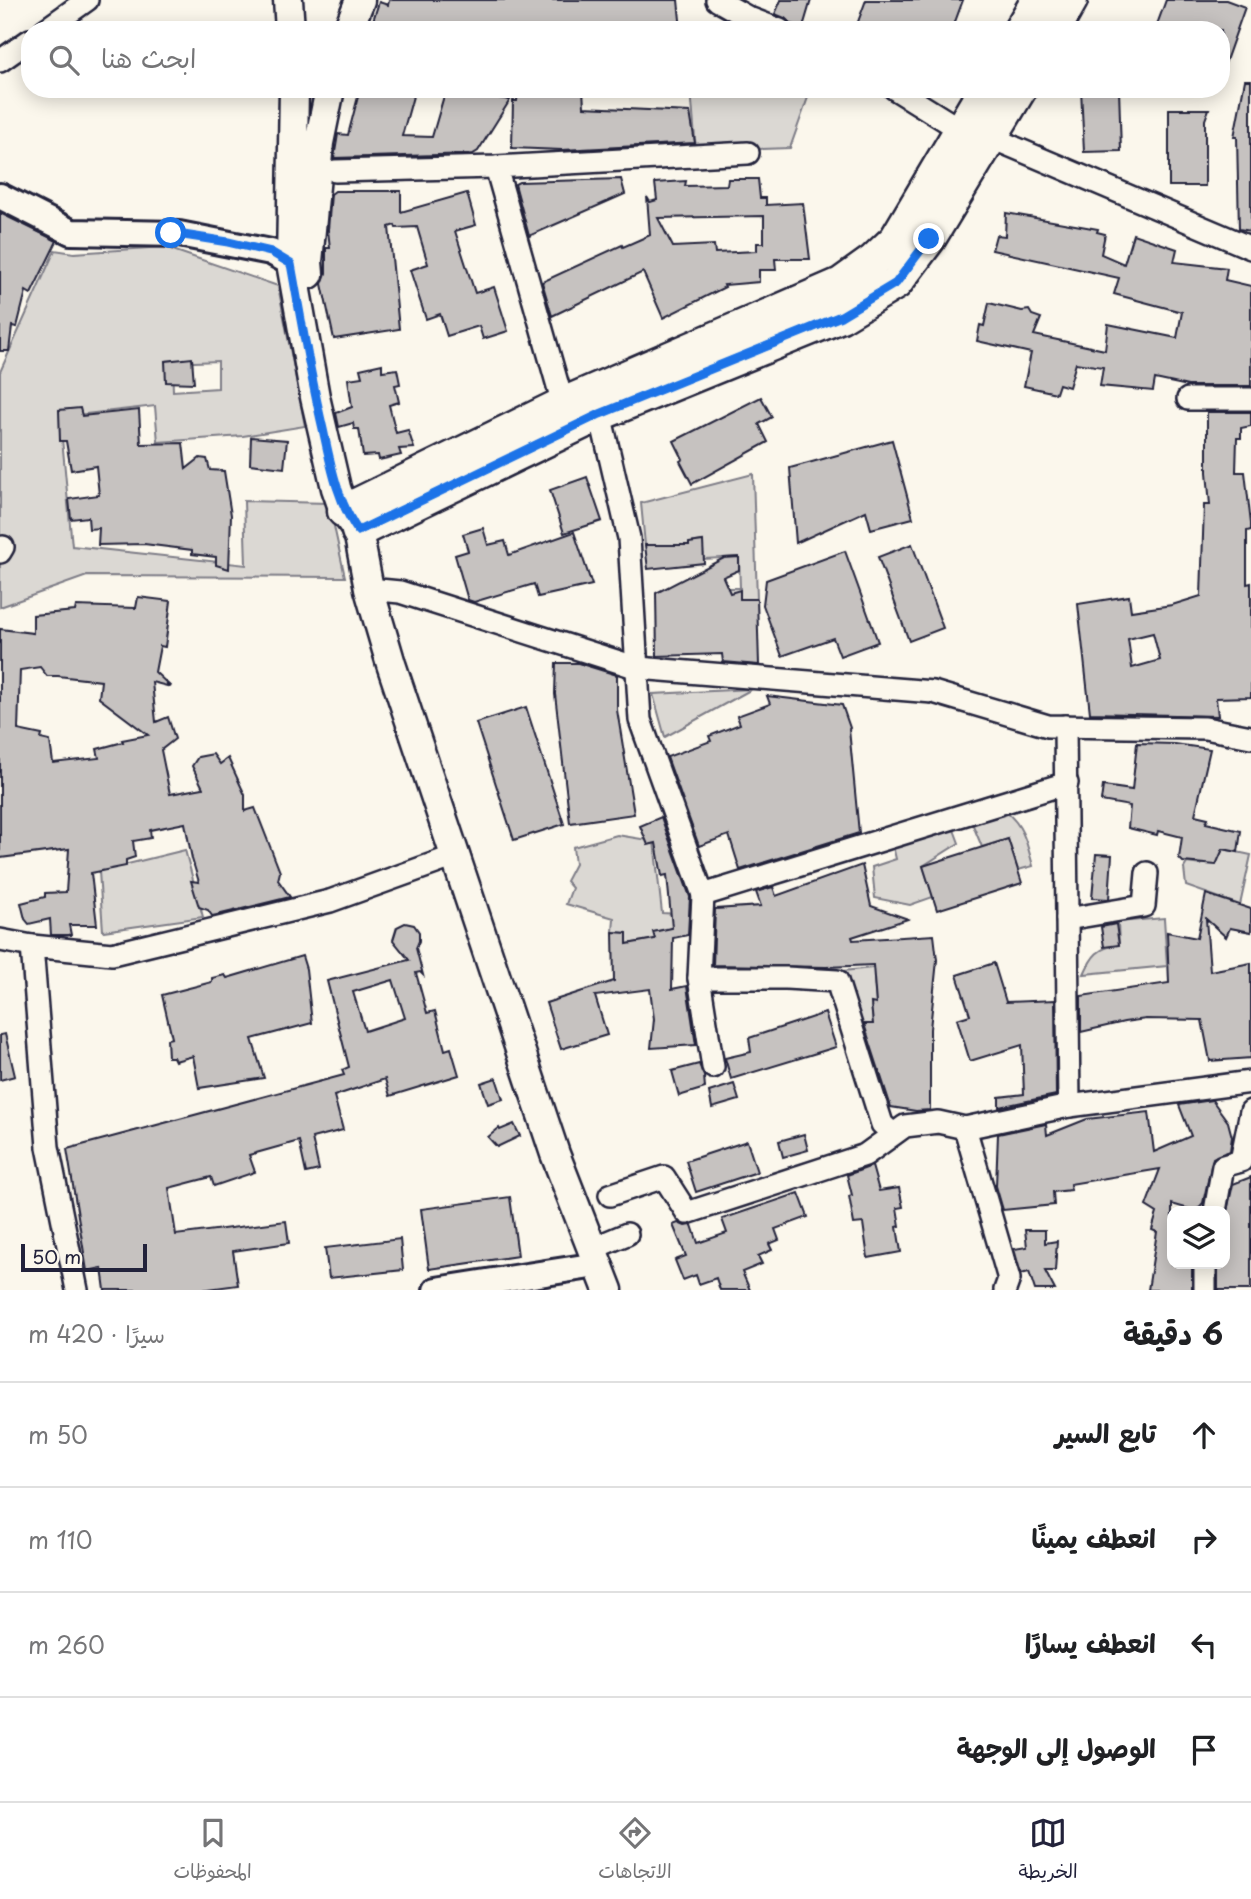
<!DOCTYPE html>
<html lang="ar">
<head>
<meta charset="utf-8">
<style>
	:root { --surface:#fff; --page:#f2f2f2; --text:#202124; --muted:#757577; --line:#e0e0e0; --accent:#22223b }
	body { margin:0; font-family:"Playpen Sans","Playpen Sans Arabic",sans-serif; background:var(--page); color:var(--text); direction:rtl }
	.controls { position:absolute; right:21px; bottom:21px; display:grid; overflow:hidden; border-radius:14px; box-shadow:0 4px 18px #0003 }
	.controls button { width:63px; height:63px; display:grid; place-items:center; padding:0; border:0; border-bottom:2px solid var(--line); background:var(--surface); color:var(--text); font:35px sans-serif }
	.scale { position:absolute; left:21px; bottom:18px; width:126px; box-sizing:border-box; padding-left:7px; border:4px solid #22223b; border-top:0; font-size:19px; line-height:24px; white-space:nowrap; color:#22223b; -webkit-text-stroke:5px #fbf7ec; paint-order:stroke }
	.stop { position:absolute; width:21px; height:21px; margin:-16px; border:5px solid #1a73e8; border-radius:50%; background:#fff }
	.stop.end { background:#1a73e8; border-color:#fff; box-shadow:0 2px 7px #0008 }
	.list { margin:0; padding:0; list-style:none }
	h2 { display:flex; justify-content:space-between; align-items:center; height:91px; margin:0; padding:0 28px; font-size:30px }
	h2 small { font-size:23px; font-weight:400; color:var(--muted) }
	.list li { display:grid; grid-template-columns:46px 1fr auto; gap:21px; align-items:center; box-sizing:border-box; height:105px; padding:0 28px; border-top:2px solid var(--line) }
	.list b { display:block; font-size:26px; white-space:nowrap }
	.list em { font-size:23px; font-style:normal; color:var(--muted) }
	.icon { flex:none; width:38px; height:38px; fill:none; stroke:currentColor; stroke-width:2; stroke-linecap:round; stroke-linejoin:round }
	.map { position:relative; flex:none; width:1251px; height:1290px; overflow:hidden; direction:ltr }
	.search { position:absolute; background:var(--surface); box-shadow:0 4px 18px #0003; left:21px; right:21px; top:21px; height:77px; display:flex; align-items:center; gap:18px; box-sizing:border-box; padding:0 24px; border-radius:28px; color:var(--muted); font-size:26px }
	.sheet { height:511px; background:var(--surface) }
	nav { display:flex; justify-content:space-around; align-items:center; box-sizing:border-box; height:98px; border-top:2px solid var(--line); background:var(--surface); font-size:19px; color:var(--muted) }
	nav a { display:grid; justify-items:center; gap:4px }
	nav .on { color:var(--accent) }
	.map>svg:first-child { display:block }
</style>
</head>
<body>
<div class="map">
<svg width="1251" height="1290" viewBox="0 0 1251 1290">
	<rect width="100%" height="100%" fill="#fbf7ec"/>
	<filter id="ink" filterUnits="userSpaceOnUse"><feTurbulence type="fractalNoise" baseFrequency=".0143" numOctaves="2"/><feDisplacementMap in="SourceGraphic" scale="14" xChannelSelector="R" yChannelSelector="G"/><feConvolveMatrix kernelMatrix="1 2 1 2 8 2 1 2 1" color-interpolation-filters="sRGB"/></filter>
	<g filter="url(#ink)">
		<!-- green -->
		<g fill="#dbd8d3" stroke="#7e7d87" stroke-width="2" fill-rule="evenodd">
			<polygon points="691,89 811,89 790,148 696,151"/>
			<path d="M164,247L278,286L305,426L243,436L158,442L155,406L60,417L72,546L246,565L244,501L329,503L345,577L87,576L0,607V372L55,250L74,253ZM218,361V388L173,391L172,363Z"/>
			<polygon points="753,474 757,599 747,599 748,612 721,588 740,588 739,557 704,559 702,541 689,543 691,564 682,565 679,545 645,545 641,503"/>
			<polygon points="752,689 665,737 653,694"/>
			<path d="M1005,811C1024,826 1027,844 1033,866L1018,870L1008,839L982,847L970,818Z"/>
			<polygon points="953,827 959,843 923,866 933,897 910,905 875,898 872,867 896,859 893,846"/>
			<polygon points="617,835 654,841 662,913 679,914 681,925 654,932 655,939 627,944 627,933 613,932 614,918 566,904 572,888 566,881 575,864 573,847"/>
			<polygon points="1223,849 1251,855 1240,905 1186,886 1184,868 1187,863 1201,865 1218,852 1221,853"/>
			<polygon points="185,850 203,917 103,931 99,871"/>
			<path d="M1164,918L1167,966L1084,974C1092,956 1098,947 1119,945L1118,922Z"/>
			<polygon points="902,965 874,980 876,1004 871,1004 873,1024 856,1024 843,971"/>
		</g>
		<!-- building -->
		<g fill="#c6c2c0" stroke="#22223b" stroke-width="2" fill-rule="evenodd">
			<polygon points="389,0 678,0 681,30 370,30 379,2 388,5"/>
			<polygon points="781,0 811,0 803,27 791,24 785,18 775,14"/>
			<polygon points="866,0 963,0 952,30 855,30"/>
			<polygon points="1166,0 1226,0 1245,7 1223,69 1221,68 1221,30 1155,30"/>
			<polygon points="1245,80 1251,80 1251,231 1239,229 1237,137 1234,137"/>
			<polygon points="360,89 415,89 402,136 432,137 446,89 510,100 478,151 473,154 334,158 338,134 348,135"/>
			<polygon points="518,89 583,89 584,107 690,112 695,143 562,150 512,148 513,101 517,101"/>
			<polygon points="1081,89 1119,89 1121,151 1084,152"/>
			<polygon points="1169,109 1209,109 1205,120 1205,186 1169,186"/>
			<polygon points="621,179 625,194 529,236 515,184 519,182"/>
			<path d="M728,179H758L760,198H766V205L803,203L810,259H775L776,270H759V282L724,285L725,287L663,318L643,272L552,316L542,282L622,245L623,247L650,235L647,197L650,202L657,200L655,183L686,181L685,186L727,185ZM764,216V243H757V251L715,253L714,245L673,247L658,218Z"/>
			<polygon points="335,191 401,191 401,212 467,193 476,225 455,231 475,293 494,287 508,331 483,339 479,326 447,336 440,314 426,319 410,270 428,264 417,227 396,228 395,225 389,227 399,329 334,339 322,284 326,273 326,248 330,248 328,230 331,194"/>
			<polygon points="0,213 57,241 31,294 26,291 17,327 12,326 9,351 0,351"/>
			<polygon points="1006,213 1098,229 1097,232 1105,234 1101,254 1124,264 1133,234 1177,249 1174,262 1227,268 1225,280 1251,286 1251,386 1188,386 1155,379 1153,391 1100,386 1103,367 1076,363 1069,387 1059,384 1056,393 1024,386 1031,353 977,341 980,325 984,326 989,303 1022,311 1029,310 1032,315 1041,318 1034,335 1105,350 1108,324 1177,338 1182,312 1114,294 1119,278 992,250 996,235 1005,236"/>
			<polygon points="192,358 194,383 166,382 165,361"/>
			<polygon points="382,364 382,371 397,369 400,384 395,385 399,402 389,405 396,433 408,430 414,448 399,449 401,455 379,460 378,455 363,456 359,429 354,429 353,423 339,427 336,413 352,407 348,379 362,377 360,369"/>
			<polygon points="761,397 772,417 759,424 768,442 692,484 680,461 683,459 674,441"/>
			<polygon points="80,408 82,416 139,410 141,444 183,443 186,469 200,458 207,459 210,470 224,471 231,515 229,569 216,565 216,557 192,554 192,550 144,544 98,545 99,528 89,529 88,517 71,519 69,499 99,495 96,466 71,470 66,441 60,441 59,410"/>
			<path d="M1207,412H1251V426L1241,428V438H1237L1236,472H1245L1251,524V530L1247,531V584L1251,583V697L1216,698L1218,716L1090,713L1078,604L1129,596L1131,611L1172,605L1201,596L1204,505H1210L1207,472ZM1153,633L1160,660L1132,668L1128,639Z"/>
			<polygon points="251,437 287,440 284,468 250,464"/>
			<polygon points="892,440 913,518 871,529 866,511 796,543 790,468"/>
			<polygon points="587,477 602,521 564,533 550,490"/>
			<polygon points="483,528 488,545 505,541 509,555 574,532 592,585 538,597 534,584 474,602 468,600 455,555 468,551 463,534"/>
			<polygon points="703,541 704,563 648,569 645,545 689,545 689,543"/>
			<polygon points="912,544 943,628 909,641 878,557"/>
			<polygon points="845,551 878,642 840,656 833,638 782,656 763,605 766,580"/>
			<polygon points="739,557 739,570 723,577 730,593 740,590 740,599 757,599 759,665 723,662 722,654 657,656 656,593 724,558"/>
			<path d="M138,597L171,601L165,647L160,646L155,672L171,687L152,682L156,722L168,717L175,739L161,750L170,794L203,788L192,766L198,757L213,754L220,764L228,758L245,795V811L255,808L280,872L278,880L290,897L217,915L212,916L208,910L199,907L191,881L199,882L192,859L185,823L150,830L151,838L133,841L135,857L126,860V866L91,873L97,925H69L71,935H51L50,919L29,924L25,919L21,903L45,897V893L66,892L69,849L0,858V629L33,633V615L75,611L76,606L136,608ZM40,667L47,676H58L101,681L99,698L148,735L122,740L123,742L97,749L99,758L53,763L50,741L41,739L42,735L18,730L20,670Z"/>
			<polygon points="556,663 578,663 617,675 617,710 634,814 570,823 555,694"/>
			<polygon points="767,696 842,705 850,728 849,729 859,833 740,870 729,835 699,846 667,757 711,741 709,736 740,724 737,716 770,704"/>
			<polygon points="526,707 564,824 514,840 476,723"/>
			<polygon points="1137,743 1175,744 1210,749 1195,815 1208,818 1206,823 1241,831 1238,852 1223,849 1216,865 1183,862 1179,858 1182,837 1158,831 1157,835 1128,828 1130,806 1101,801 1103,786 1132,790"/>
			<polygon points="661,817 690,897 688,935 673,938 672,989 687,986 696,1045 651,1048 654,1019 650,989 595,996 607,1035 561,1049 546,1003 614,981 613,932 627,933 627,944 655,939 653,932 672,928 667,875 662,876 656,843 648,845 640,826"/>
			<polygon points="1008,839 1022,883 937,910 923,866"/>
			<polygon points="1096,854 1112,855 1109,899 1092,898"/>
			<polygon points="862,865 871,906 908,919 852,937 853,940 934,935 937,960 930,1029 930,1110 916,1111 891,1107 864,1024 873,1024 871,1003 876,1004 873,965 826,967 713,965 715,909 761,906 756,892 773,887 776,896"/>
			<polygon points="1206,894 1251,909 1251,932 1230,928 1226,937 1206,919 1210,971 1251,963 1251,1058 1210,1061 1202,1020 1146,1019 1124,1022 1081,1032 1081,996 1169,983 1167,932 1197,938"/>
			<path d="M405,923L414,925L419,932V941L416,948L423,975L420,972L416,973L427,1013L435,1011L445,1050L451,1048L459,1075L390,1096L385,1079L334,1096L343,1130L312,1138L319,1170L306,1173L299,1141L249,1155L255,1172L214,1186L211,1177L169,1188L176,1235L286,1221L289,1243L233,1251L238,1285L201,1290H105L102,1268L87,1271L67,1149L344,1075L342,1070L349,1067L327,981L409,960L393,940L397,927ZM393,980L405,1018L365,1031L353,992Z"/>
			<polygon points="1116,924 1119,945 1104,947 1101,927"/>
			<polygon points="302,956 306,969 312,1023 252,1039 264,1078 199,1088 193,1056 175,1061 173,1057 168,1057 167,1039 172,1038 162,995 212,982 212,978 225,975 227,978"/>
			<polygon points="994,963 1006,1002 1055,1000 1056,1095 999,1107 999,1097 1024,1094 1022,1045 970,1061 957,1019 970,1015 957,975"/>
			<polygon points="825,1013 836,1047 731,1079 725,1058 751,1052 749,1038"/>
			<polygon points="5,1034 15,1076 0,1080 0,1035"/>
			<polygon points="699,1064 704,1076 705,1088 679,1096 672,1071"/>
			<polygon points="496,1078 503,1099 488,1104 481,1083"/>
			<polygon points="734,1084 739,1100 712,1108 709,1092"/>
			<polygon points="1212,1100 1228,1122 1232,1137 1230,1151 1213,1158 1203,1203 1196,1211 1172,1204 1172,1264 1192,1264 1192,1290 1148,1290 1157,1232 1152,1230 1157,1213 1146,1206 1160,1169 1070,1184 1071,1190 1053,1192 1054,1205 1003,1210 996,1186 998,1134 1046,1124 1047,1135 1087,1119 1149,1112 1154,1152 1191,1136 1179,1105"/>
			<polygon points="514,1124 520,1136 497,1147 488,1137 499,1128 500,1130"/>
			<polygon points="804,1134 808,1150 783,1157 779,1141"/>
			<polygon points="747,1141 757,1172 696,1192 686,1161"/>
			<polygon points="872,1166 879,1191 899,1188 903,1207 897,1208 900,1226 897,1227 901,1252 868,1258 863,1223 854,1224 849,1196 852,1195 847,1175"/>
			<polygon points="1251,1177 1251,1290 1218,1290 1218,1264 1225,1264 1225,1220 1233,1184"/>
			<polygon points="799,1193 808,1217 775,1229 779,1240 769,1244 772,1250 758,1256 762,1264 742,1272 750,1290 720,1290 716,1278 699,1284 696,1275 683,1280 675,1260 686,1256 673,1225 678,1223 685,1226 692,1225 698,1243 727,1233 722,1219"/>
			<polygon points="510,1197 518,1256 429,1269 421,1209"/>
			<polygon points="1025,1230 1045,1230 1045,1243 1057,1241 1055,1271 1045,1271 1055,1290 1035,1290 1029,1272 1021,1274 1014,1249 1027,1247"/>
			<polygon points="400,1239 403,1270 329,1278 325,1248"/>
		</g>
		<g fill="none" stroke-linecap="round" stroke-linejoin="round">
			<!-- minor casing -->
			<g stroke="#22223b" stroke-width="26">
				<g id="minor">
					<polyline points="717,0 749,18 780,30"/>
					<polyline points="45,30 87,0"/>
					<polyline points="0,61 30,40"/>
					<polyline points="895,89 961,130"/>
					<polyline points="992,138 1251,248"/>
					<polyline points="496,167 563,404"/>
					<polyline points="335,171 496,167 748,153"/>
					<polyline points="1188,399 1251,399"/>
					<polyline points="600,414 629,538 640,720 703,895 1067,783"/>
					<polyline points="0,552 3,547"/>
					<polyline points="369,589 400,592 638,668 933,692 1048,726 1205,728 1251,737"/>
					<polyline points="1065,726 1069,1106"/>
					<polyline points="703,895 699,978 713,1067"/>
					<polyline points="1067,919 1144,906 1147,873"/>
					<polyline points="0,940 32,946"/>
					<polyline points="699,978 786,978 837,981 882,1124 893,1134"/>
					<polyline points="965,1128 1009,1279 1005,1290"/>
					<polyline points="610,1195 664,1177 687,1213 865,1155 905,1126 938,1122 965,1128 1069,1106 1251,1082"/>
					<polyline points="1215,1211 1223,1166 1241,1161 1251,1111"/>
					<polyline points="591,1249 627,1234"/>
					<polyline points="77,1290 48,1147 32,946 112,954 330,901 455,856"/>
					<polyline points="1205,1290 1205,1264"/>
				</g>
			</g>
			<!-- tertiary casing -->
			<g stroke="#22223b" stroke-width="30">
				<g id="tertiary">
					<polyline points="0,196 71,232 179,234 271,252 291,263"/>
					<polyline points="436,1290 597,1265"/>
				</g>
			</g>
			<!-- secondary casing -->
			<g stroke="#22223b" stroke-width="33">
				<g id="secondary">
					<polyline points="288,0 290,30"/>
					<polyline points="348,30 360,0"/>
					<polyline points="294,89 291,263 315,397 336,488 344,511 358,531 369,589 391,664 555,1154 608,1290"/>
					<polyline points="309,274 308,262 319,143 330,89"/>
				</g>
			</g>
			<!-- primary casing -->
			<g stroke="#22223b" stroke-width="37">
				<g id="primary">
					<polyline points="1020,30 1038,0"/>
					<polyline points="1054,30 1071,0"/>
					<polyline points="344,511 563,404 841,284 873,261 896,239 985,89"/>
					<polyline points="358,531 600,414 841,316 896,283 929,239 1020,89"/>
				</g>
			</g>
			<!-- minor -->
			<use href="#minor" stroke="#fbf7ec" stroke-width="21"/>
			<!-- tertiary -->
			<use href="#tertiary" stroke="#fbf7ec" stroke-width="24"/>
			<!-- secondary -->
			<use href="#secondary" stroke="#fbf7ec" stroke-width="28"/>
			<!-- primary -->
			<use href="#primary" stroke="#fbf7ec" stroke-width="32"/>
		</g>
	</g>
	<g fill="none" stroke-linecap="round" stroke-linejoin="round" filter="url(#ink)">
		<!-- route -->
		<path stroke="#1a73e8" stroke-width="9" d="M171,233L228,242L271,252L291,264C301,319 310,374 323,429C331,466 337,500 358,531L600,414L841,316L896,283L929,239"/>
	</g>
</svg>
<div class="controls">
<button><svg class="icon" aria-label="layers" viewBox="0 0 24 24"><path d="M12 4l9 5-9 5-9-5zM3 14l9 5 9-5"/></svg></button>
</div>
<div class="scale">50 m</div>
<div class="stop" style="left:171px;top:233px"></div>
<div class="stop end" style="left:929px;top:239px"></div>
<div class="search"><svg class="icon" aria-label="search" viewBox="0 0 24 24"><circle cx="10" cy="10" r="6"/><path d="M15 15l6 6"/></svg>ابحث هنا</div>
</div>
<section class="sheet">
<h2>6 دقيقة<small>سيرًا · 420 m</small></h2>
<ul class="list">
<li><svg class="icon" aria-label="ahead" viewBox="0 0 24 24"><path d="M12 20V5M6 11l6-6 6 6"/></svg><div><b>تابع السير</b></div><em>50 m</em></li>
<li><svg class="icon" aria-label="right" viewBox="0 0 24 24"><path d="M7 20v-9h11M14 6l5 5-5 5"/></svg><div><b>انعطف يمينًا</b></div><em>110 m</em></li>
<li><svg class="icon" aria-label="left" viewBox="0 0 24 24"><path d="M17 20v-9H6M10 6l-5 5 5 5"/></svg><div><b>انعطف يسارًا</b></div><em>260 m</em></li>
<li><svg class="icon" aria-label="arrive" viewBox="0 0 24 24"><path d="M6 21V4h12l-3 4 3 4H6"/></svg><div><b>الوصول إلى الوجهة</b></div></li>
</ul>
</section>
<nav>
<a class="on"><svg class="icon" aria-label="map" viewBox="0 0 24 24"><path d="M3 6l6-2 6 2 6-2v14l-6 2-6-2-6 2zM9 4v14M15 6v14"/></svg>الخريطة</a>
<a><svg class="icon" aria-label="directions" viewBox="0 0 24 24"><path d="M12 3l9 9-9 9-9-9zM9 14v-3h6M13 9l2 2-2 2"/></svg>الاتجاهات</a>
<a><svg class="icon" aria-label="saved" viewBox="0 0 24 24"><path d="M7 4h10v16l-5-4-5 4z"/></svg>المحفوظات</a>
</nav>
</body>
</html>
